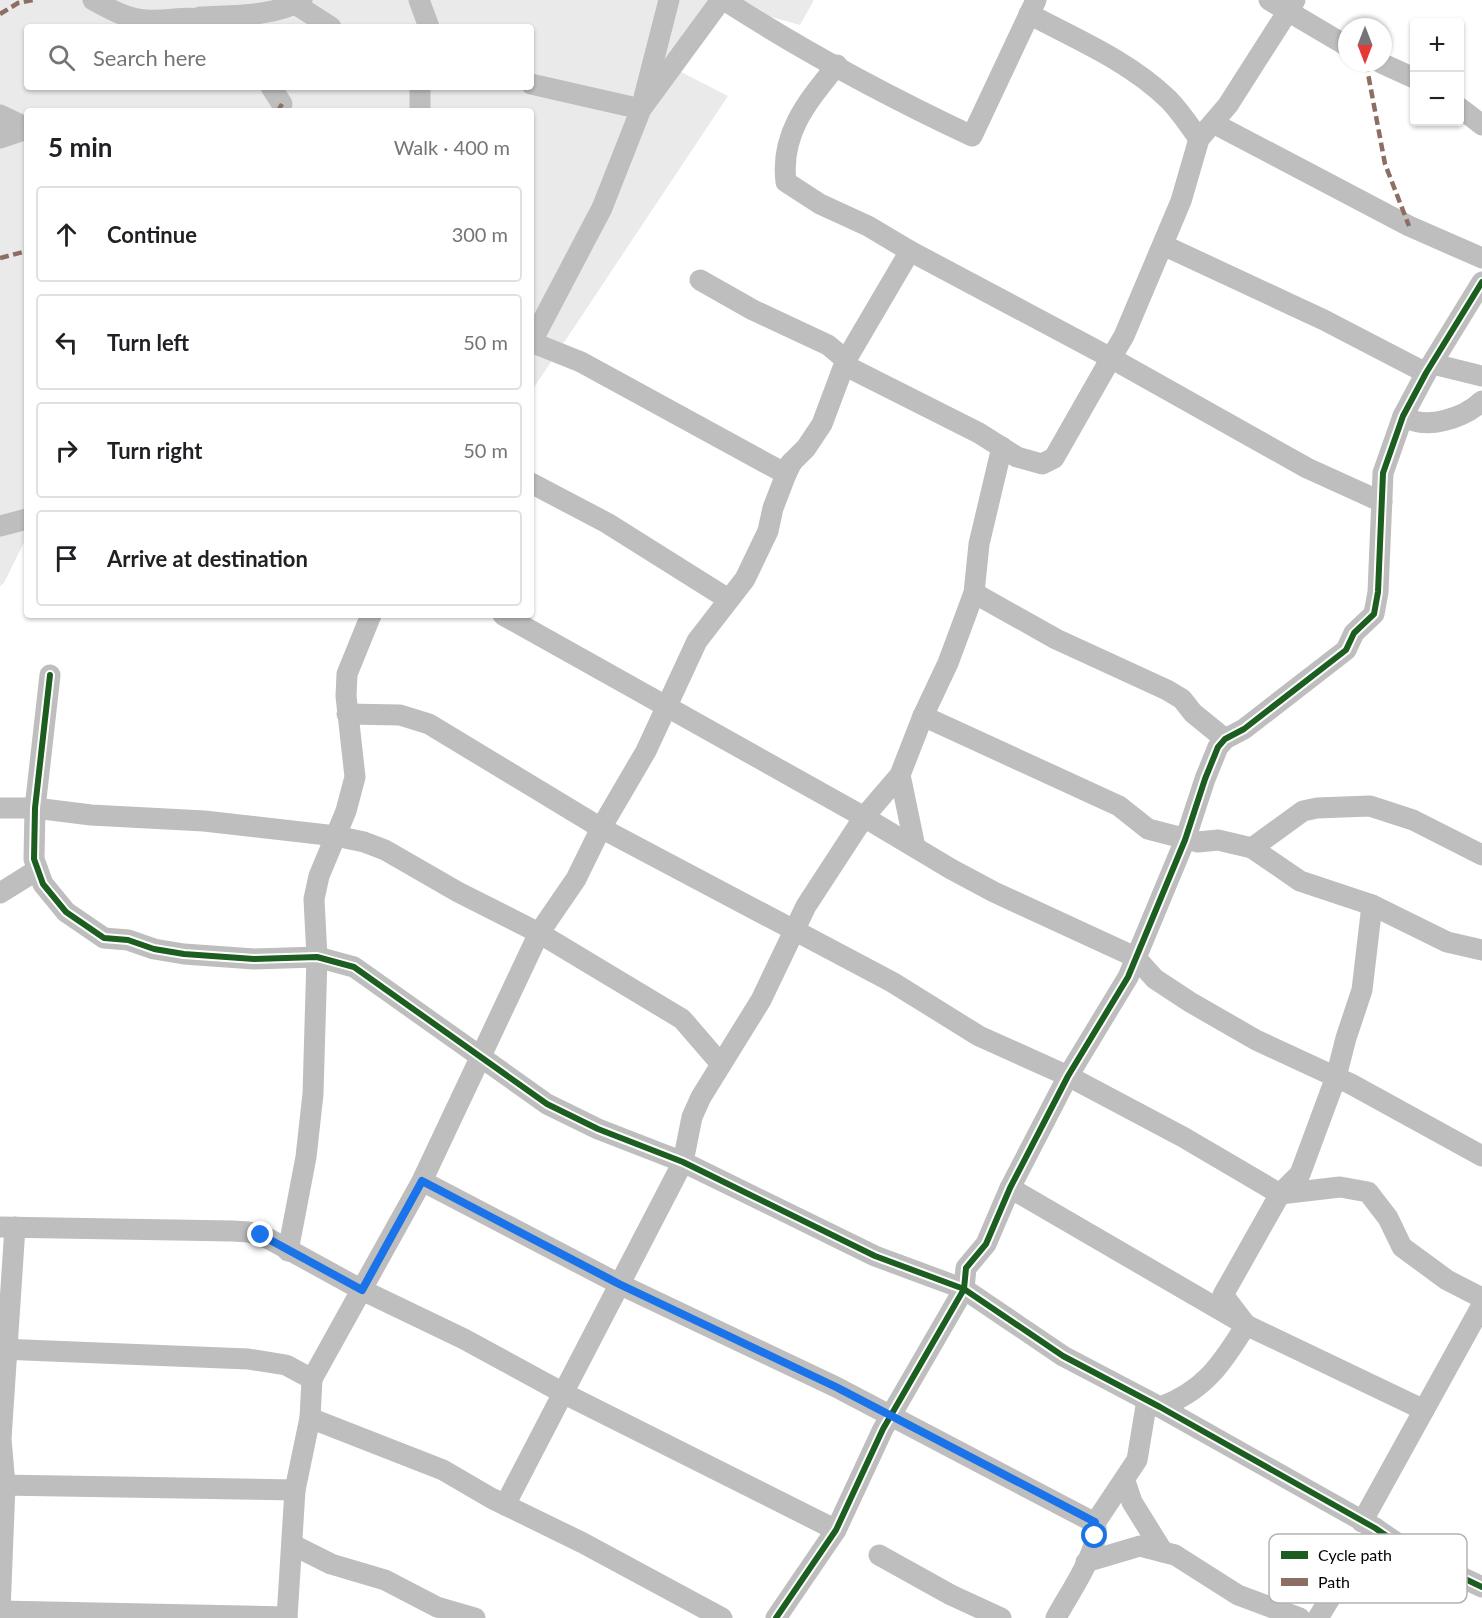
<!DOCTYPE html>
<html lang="en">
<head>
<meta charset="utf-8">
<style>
	:root { --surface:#fff; --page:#f2f2f2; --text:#202124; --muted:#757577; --line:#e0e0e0 }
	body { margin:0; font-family:Lato,sans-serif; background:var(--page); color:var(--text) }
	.controls { position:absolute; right:18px; top:18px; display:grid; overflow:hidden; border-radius:6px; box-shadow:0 2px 4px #0004 }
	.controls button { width:54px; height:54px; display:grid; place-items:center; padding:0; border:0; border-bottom:2px solid var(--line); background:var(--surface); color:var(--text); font:30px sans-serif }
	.compass { position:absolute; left:1338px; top:18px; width:54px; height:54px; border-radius:50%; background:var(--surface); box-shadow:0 2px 4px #0004; rotate:180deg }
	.stop { position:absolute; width:18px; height:18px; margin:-14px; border:4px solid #1a73e8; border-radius:50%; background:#fff }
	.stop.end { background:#1a73e8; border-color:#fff; box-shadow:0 2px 6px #0008 }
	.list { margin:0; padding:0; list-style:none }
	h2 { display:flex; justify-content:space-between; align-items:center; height:78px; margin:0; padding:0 24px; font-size:26px }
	h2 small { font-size:20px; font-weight:400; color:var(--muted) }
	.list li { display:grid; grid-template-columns:39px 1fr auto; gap:18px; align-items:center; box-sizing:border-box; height:96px; margin:0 12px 12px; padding:0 12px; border:2px solid var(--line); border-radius:6px }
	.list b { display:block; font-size:22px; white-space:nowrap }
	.list em { font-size:20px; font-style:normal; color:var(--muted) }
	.icon { flex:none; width:33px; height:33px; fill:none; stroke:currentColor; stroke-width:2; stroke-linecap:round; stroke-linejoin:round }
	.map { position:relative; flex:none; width:1482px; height:1618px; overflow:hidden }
	.search { position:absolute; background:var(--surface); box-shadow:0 2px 4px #0004; left:24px; top:24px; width:510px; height:66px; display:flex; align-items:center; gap:15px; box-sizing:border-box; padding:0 21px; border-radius:6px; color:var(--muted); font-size:22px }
	.panel { position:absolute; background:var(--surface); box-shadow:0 2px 4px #0004; left:24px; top:108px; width:510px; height:510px; border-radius:6px }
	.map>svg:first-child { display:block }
</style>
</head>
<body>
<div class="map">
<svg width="1482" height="1618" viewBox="0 0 1482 1618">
	<rect width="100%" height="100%" fill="#fff"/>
	<!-- green -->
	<path fill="#eaeaea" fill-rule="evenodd" d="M0,0H814L800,25L719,2L681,72L728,96L531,392V111H27V536L4,583L0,586ZM27,27H531V87H27Z"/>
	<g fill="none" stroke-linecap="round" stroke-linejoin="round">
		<!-- minor -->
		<g stroke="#bebebe" stroke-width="21">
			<path d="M93,0C110,9 126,19 146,20C177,22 188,11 218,27"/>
			<polyline points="419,0 429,27"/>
			<path d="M724,0C803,51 887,96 972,136L1036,0"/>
			<polyline points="1269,0 1347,46"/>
			<polyline points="295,4 331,27"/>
			<path d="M1029,14C1076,39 1129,61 1168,99C1180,111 1189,125 1199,139"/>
			<path d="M200,17C232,15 274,17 302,0"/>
			<polyline points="1381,63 1414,78"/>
			<polyline points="531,84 641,109 669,0"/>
			<polyline points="271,87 282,104"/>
			<polyline points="420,87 420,111"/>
			<polyline points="1460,108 1482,125"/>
			<polyline points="0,115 27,128"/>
			<polyline points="1213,123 1409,226 1482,258"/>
			<polyline points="0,138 27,129"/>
			<polyline points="1163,245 1324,320 1426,373"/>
			<polyline points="910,251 1111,358 1124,336 1181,201 1199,139 1228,105 1295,0"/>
			<path d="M700,280L753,310L828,345L846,360L910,251L868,226L820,204L786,182C780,133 808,101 837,65"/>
			<polyline points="531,342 581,362 786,474 792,462"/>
			<polyline points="531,343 602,208 641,109 721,0"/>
			<polyline points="1433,364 1482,376"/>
			<polyline points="846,366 979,433 1017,457 1042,464 1054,458 1111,358 1307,468 1382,502"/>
			<path d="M1403,416C1426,431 1464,418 1482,401"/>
			<polyline points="531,483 607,523 728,599"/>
			<polyline points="0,526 27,519"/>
			<polyline points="974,593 1056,639 1167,690 1182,699 1193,713 1225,739"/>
			<polyline points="503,615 864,817 951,869 994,892 1135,957 1155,979 1190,1002 1256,1040 1351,1084 1482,1156"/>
			<polyline points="50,675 35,808 34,859 43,884 66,912 104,938 128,940 154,949 184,954 254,959 317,957 354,967 547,1104 598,1129 683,1162 875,1256 964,1289 1063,1356 1160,1407 1375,1528 1413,1554 1482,1587"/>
			<polyline points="347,714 400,715 429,724 601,828 892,982 979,1036 1068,1076 1183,1137 1280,1194 1340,1187 1368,1192 1388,1218 1402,1247 1447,1280 1482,1298"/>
			<polyline points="923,716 1119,806 1148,829 1198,842 1218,840 1252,848 1303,811 1317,808 1370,806 1413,820 1482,855"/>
			<polyline points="900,775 915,847"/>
			<polyline points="0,808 35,808 91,815 204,821 336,836 364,842 385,850 458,892 539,933 422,1181 312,1379"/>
			<polyline points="1252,848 1300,881 1372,905 1447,942 1482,950"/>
			<polyline points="0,893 37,870"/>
			<polyline points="720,1063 682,1019 539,933 576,879 601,828 646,751 697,641 745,579 768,531 773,508 790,464 806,448 822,424 846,360"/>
			<path d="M422,1181L619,1284L836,1387L1095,1523C1103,1547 1067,1596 1056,1618"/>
			<polyline points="1010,1188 1246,1325 1424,1410"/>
			<polyline points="0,1227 232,1231 249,1232 269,1239 362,1290 464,1339 565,1394 836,1530"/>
			<polyline points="288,1251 306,1157 313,1094 317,957 314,899 319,876 346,811 355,777 346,696 347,674 371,615"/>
			<polyline points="0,1349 248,1359 286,1365 312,1379 310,1418 443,1470 491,1498 583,1543 722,1618"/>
			<path d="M1160,1407C1204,1391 1222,1364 1246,1325L1223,1295L1280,1194L1300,1174L1336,1077L1346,1038L1362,990L1372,905"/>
			<polyline points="1125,1481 1132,1502 1163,1552"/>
			<polyline points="0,1485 295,1490"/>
			<polyline points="505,1505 683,1162 692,1117 701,1097 761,1000 806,906 864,817 900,775 923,716 948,663 974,593 979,544 1002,447"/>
			<polyline points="1362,1522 1482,1305"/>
			<polyline points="1095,1523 1137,1460 1147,1400"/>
			<polyline points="293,1545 331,1564 385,1580 437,1607 475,1618"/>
			<polyline points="879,1555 951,1595 1001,1618"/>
			<polyline points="1086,1562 1140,1546 1175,1555 1238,1595 1300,1618"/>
			<polyline points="0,1611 5,1485 1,1439 15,1227"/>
			<polyline points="0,1611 287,1617"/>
			<polyline points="287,1618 295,1490 310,1418"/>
			<polyline points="776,1618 836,1530 883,1429 964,1289 966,1268 986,1244 1010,1188 1068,1076 1128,977 1185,840 1205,779 1218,747 1225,739 1244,729 1346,650 1354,633 1374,614 1378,592 1383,473 1403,416 1426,373 1482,282"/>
			<polyline points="1318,1618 1332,1595 1359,1563 1375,1528"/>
		</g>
		<!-- quiet -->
		<g stroke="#8d6e63" stroke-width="4.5" stroke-dasharray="9 4.5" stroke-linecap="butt">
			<polyline points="0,14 18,3 33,0"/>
			<polyline points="1366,63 1385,164 1409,226"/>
			<polyline points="278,111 282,104"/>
			<polyline points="0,258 27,251"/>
		</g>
		<!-- cycleway casing -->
		<g stroke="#fff" stroke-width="10">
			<g id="cycleway">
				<polyline points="50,675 35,808 34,859 43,884 66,912 104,938 128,940 154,949 184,954 254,959 317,957 354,967 547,1104 598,1129 683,1162 875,1256 964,1289 1063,1356 1160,1407 1375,1528 1413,1554 1482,1587"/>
				<polyline points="776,1618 836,1530 883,1429 964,1289 966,1268 986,1244 1010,1188 1068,1076 1128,977 1185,840 1205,779 1218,747 1225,739 1244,729 1346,650 1354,633 1374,614 1378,592 1383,473 1403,416 1426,373 1482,282"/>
			</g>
		</g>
		<!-- cycleway -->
		<use href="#cycleway" stroke="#1b5e20" stroke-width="6"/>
	</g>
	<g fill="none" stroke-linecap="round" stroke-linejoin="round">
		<!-- route -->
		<polyline stroke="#1a73e8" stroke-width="8" points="261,1235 362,1290 422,1181 619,1284 836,1387 1095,1522 1095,1536"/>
	</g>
	<!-- legend -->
	<rect x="1269" y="1534" width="198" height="69" rx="9" fill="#fff" stroke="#b2b2b2" stroke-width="1.5"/>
	<rect x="1281" y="1551" width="27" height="8" fill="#1b5e20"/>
	<rect x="1281" y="1578" width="27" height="8" fill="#8d6e63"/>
	<g font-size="16" fill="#000">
		<text x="1318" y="1561">Cycle path</text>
		<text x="1318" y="1588">Path</text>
	</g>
</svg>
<div class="controls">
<button>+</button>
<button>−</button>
</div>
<svg class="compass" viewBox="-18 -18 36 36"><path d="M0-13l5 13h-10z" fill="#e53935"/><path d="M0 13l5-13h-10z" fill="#757577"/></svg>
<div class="stop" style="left:1095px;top:1536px"></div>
<div class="stop end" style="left:261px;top:1235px"></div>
<div class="search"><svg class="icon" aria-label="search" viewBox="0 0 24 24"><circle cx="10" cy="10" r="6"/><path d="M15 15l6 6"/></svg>Search here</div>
<section class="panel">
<h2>5 min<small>Walk · 400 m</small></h2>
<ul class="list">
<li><svg class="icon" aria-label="ahead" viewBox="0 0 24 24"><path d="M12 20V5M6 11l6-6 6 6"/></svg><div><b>Continue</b></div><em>300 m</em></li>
<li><svg class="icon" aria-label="left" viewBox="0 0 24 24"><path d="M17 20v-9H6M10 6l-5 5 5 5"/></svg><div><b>Turn left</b></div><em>50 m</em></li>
<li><svg class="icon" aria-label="right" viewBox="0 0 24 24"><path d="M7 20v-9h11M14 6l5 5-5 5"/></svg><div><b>Turn right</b></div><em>50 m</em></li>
<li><svg class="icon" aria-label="arrive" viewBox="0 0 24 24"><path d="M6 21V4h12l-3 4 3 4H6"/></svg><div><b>Arrive at destination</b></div></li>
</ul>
</section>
</div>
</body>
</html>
